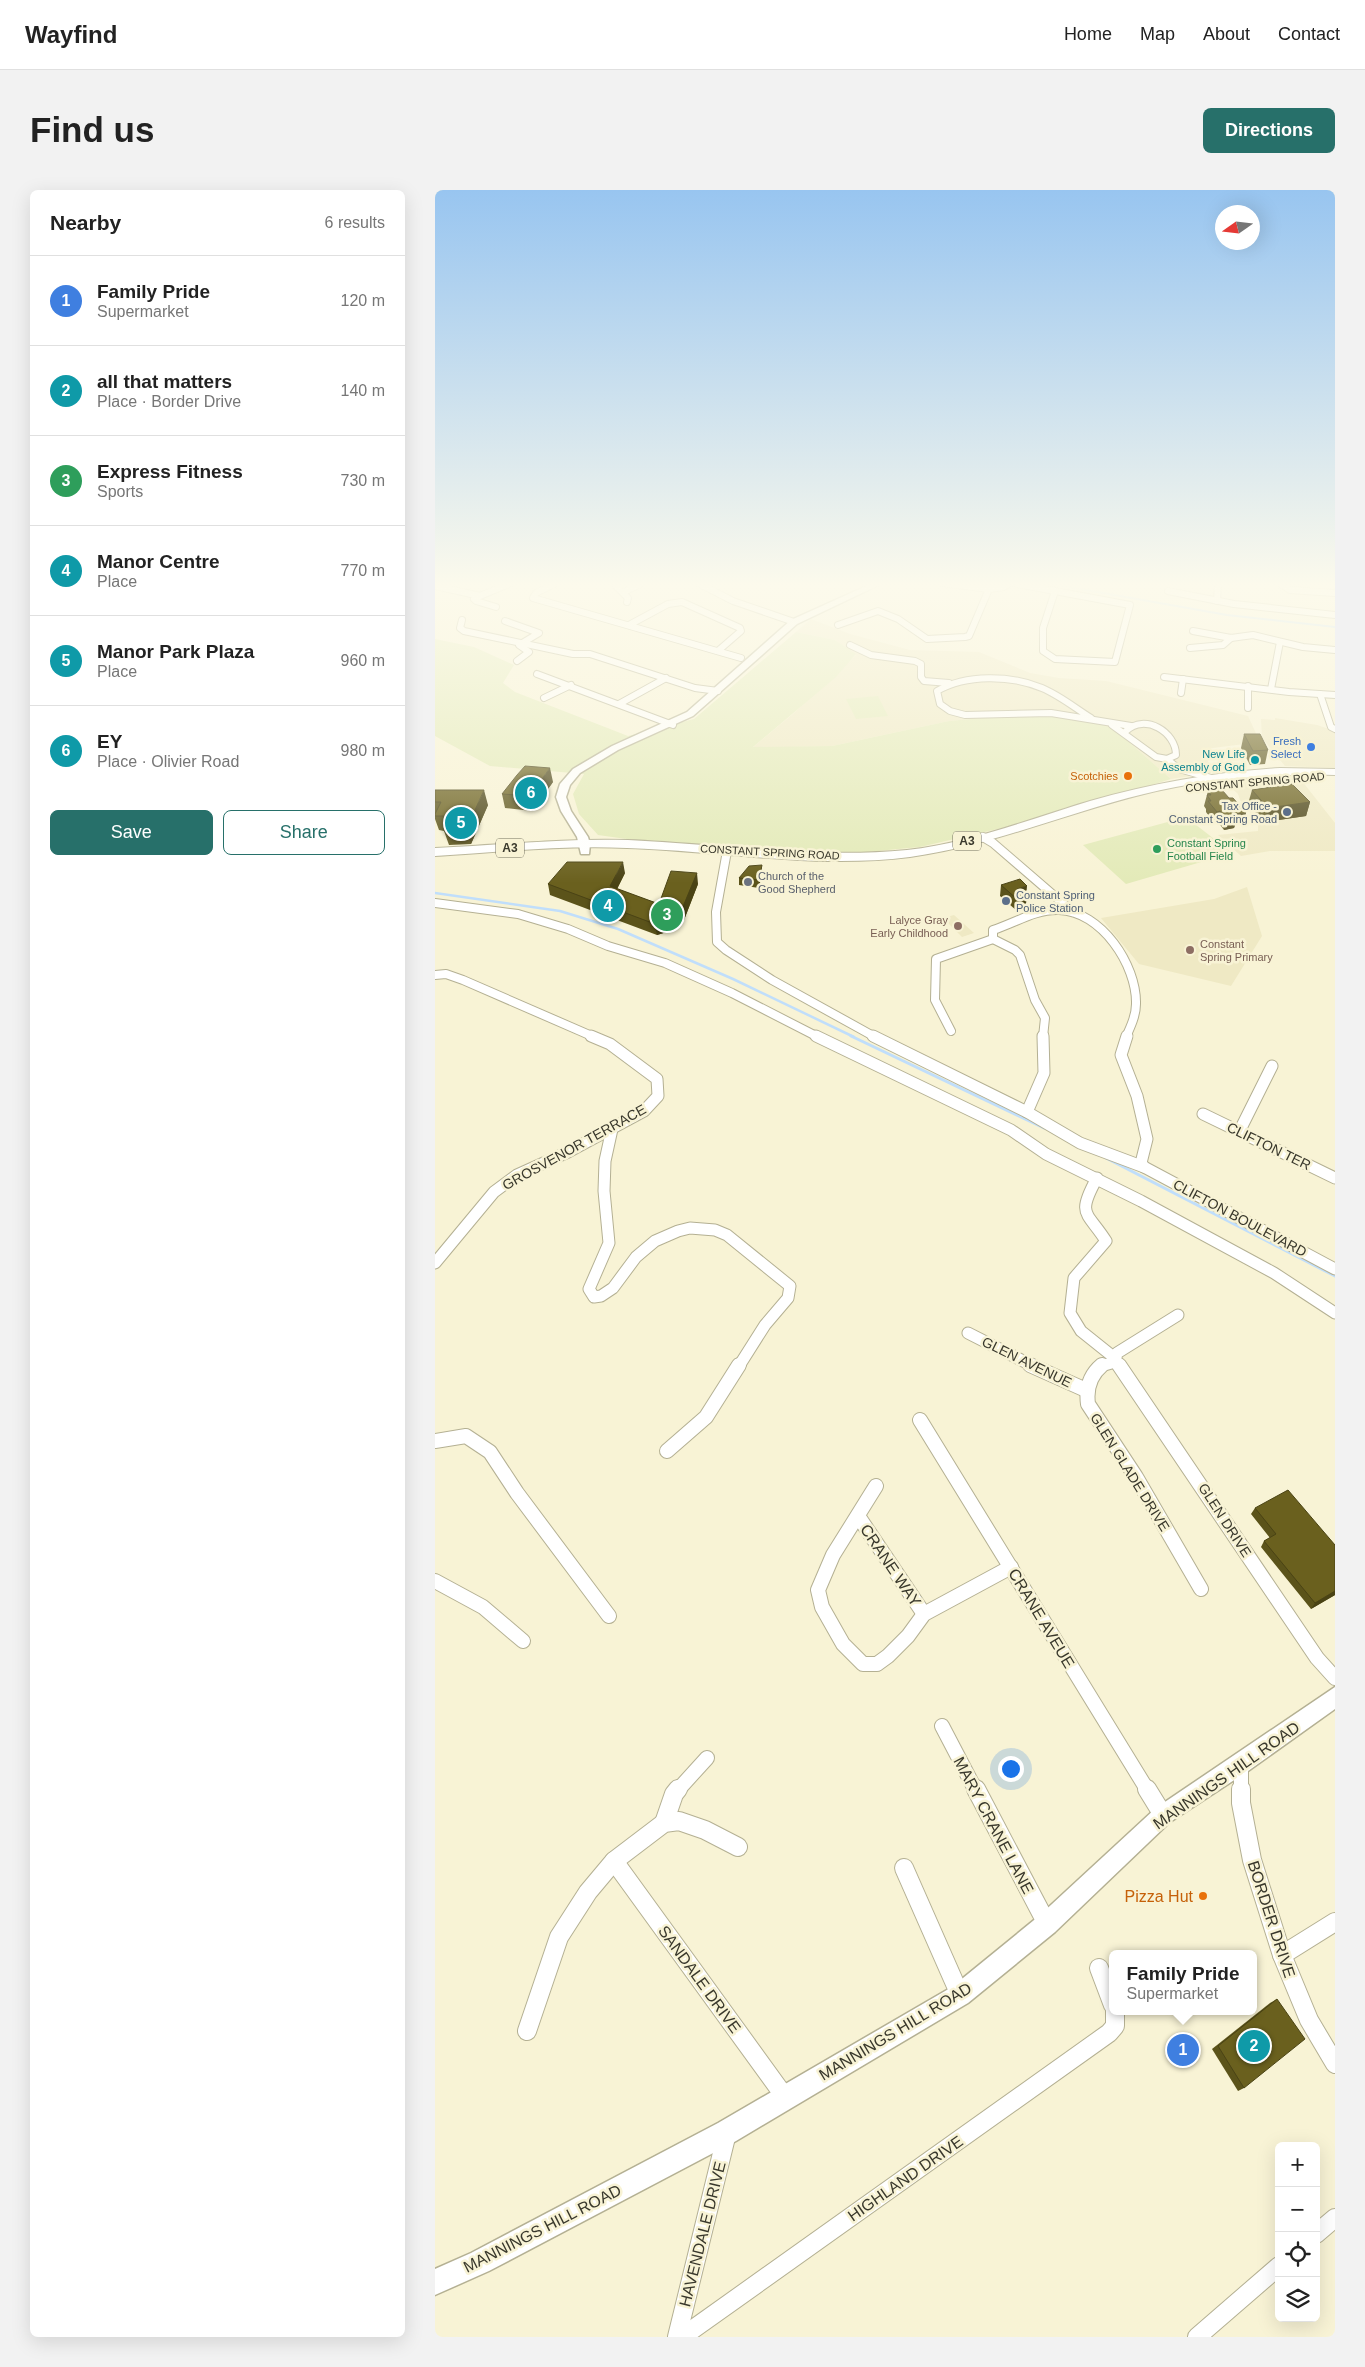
<!DOCTYPE html>
<html lang="en">
<head>
<meta charset="utf-8">
<style>
	:root { --surface:#fff; --page:#f2f2f2; --text:#222; --muted:#767676; --line:#e0e0e0; --accent:#27706a }
	body { margin:0; font-family:Helvetica,sans-serif; background:var(--page); color:var(--text) }
	.controls { position:absolute; right:15px; bottom:15px; display:grid; overflow:hidden; border-radius:8px; box-shadow:0 5px 20px #0002 }
	.controls button { width:45px; height:45px; display:grid; place-items:center; padding:0; border:0; border-bottom:1px solid var(--line); background:var(--surface); color:var(--text); font:25px sans-serif }
	.compass { position:absolute; left:780px; top:15px; width:45px; height:45px; border-radius:50%; background:var(--surface); box-shadow:0 5px 20px #0002; rotate:256deg }
	.you { position:absolute; left:575px; top:1578px; width:18px; height:18px; margin:-12px; border:4px solid #fff; border-radius:50%; background:#1a73e8; box-shadow:0 0 0 8px #1a73e833 }
	.badge { display:grid; place-items:center; width:32px; height:32px; border-radius:50%; background:var(--accent); color:#fff; font-size:16px; font-weight:700 }
	.pin { position:absolute; translate:-50% -50%; border:2px solid #fff; box-shadow:0 1px 5px #0006 }
	.popup { position:absolute; left:674px; top:1760px; width:148px; height:65px; box-sizing:border-box; display:grid; place-content:center; border-radius:8px; background:var(--surface); filter:drop-shadow(0 1px 4px #0005); font-size:16px; white-space:nowrap; color:var(--muted) }
	.popup b { font-size:19px; color:var(--text) }
	.popup::after { content:''; position:absolute; left:50%; top:100%; margin-left:-10px; border:10px solid transparent; border-top-color:var(--surface) }
	.list { margin:0; padding:0; list-style:none }
	h2 { display:flex; justify-content:space-between; align-items:center; height:65px; margin:0; padding:0 20px; font-size:21px }
	h2 small { font-size:16px; font-weight:400; color:var(--muted) }
	.list li { display:grid; grid-template-columns:32px 1fr auto; gap:15px; align-items:center; box-sizing:border-box; height:90px; padding:0 20px; border-top:1px solid var(--line) }
	.list b { display:block; font-size:19px; white-space:nowrap }
	.list p { margin:0; font-size:16px; white-space:nowrap; color:var(--muted) }
	.list em { font-size:16px; font-style:normal; color:var(--muted) }
	.actions { display:flex; gap:10px; padding:15px 20px }
	.actions a { flex:1; padding:11px 0; border:1px solid var(--accent); border-radius:8px; text-align:center; font-size:18px; color:var(--accent) }
	.actions .main { background:var(--accent); color:#fff }
	.icon { flex:none; width:28px; height:28px; fill:none; stroke:currentColor; stroke-width:2; stroke-linecap:round; stroke-linejoin:round }
	.map { position:relative; flex:none; width:900px; height:2147px; overflow:hidden; border-radius:8px }
	header { display:flex; align-items:center; gap:30px; box-sizing:border-box; height:70px; padding:0 25px; background:var(--surface); border-bottom:1px solid var(--line) }
	header strong { font-size:24px }
	nav { display:flex; gap:28px; margin-inline-start:auto; font-size:18px }
	.intro { display:flex; align-items:center; justify-content:space-between; box-sizing:border-box; height:120px; padding:0 30px }
	h1 { margin:0; font-size:35px }
	.button { padding:12px 22px; border-radius:8px; background:var(--accent); color:#fff; font-size:18px; font-weight:700 }
	main { display:flex; gap:30px; padding:0 30px }
	aside { flex:1; background:var(--surface); border-radius:8px; box-shadow:0 5px 20px #0002 }
	.map>svg:first-child { display:block }
</style>
</head>
<body>
<header>
<strong>Wayfind</strong>
<nav><a>Home</a><a>Map</a><a>About</a><a>Contact</a></nav>
</header>
<div class="intro"><h1>Find us</h1><a class="button">Directions</a></div>
<main>
<aside>
<h2>Nearby<small>6 results</small></h2>
<ul class="list">
<li><span class="badge" style="background:#3f7fe0">1</span><div><b>Family Pride</b><p>Supermarket</p></div><em>120 m</em></li>
<li><span class="badge" style="background:#0f9aa8">2</span><div><b>all that matters</b><p>Place · Border Drive</p></div><em>140 m</em></li>
<li><span class="badge" style="background:#2e9e5b">3</span><div><b>Express Fitness</b><p>Sports</p></div><em>730 m</em></li>
<li><span class="badge" style="background:#0f9aa8">4</span><div><b>Manor Centre</b><p>Place</p></div><em>770 m</em></li>
<li><span class="badge" style="background:#0f9aa8">5</span><div><b>Manor Park Plaza</b><p>Place</p></div><em>960 m</em></li>
<li><span class="badge" style="background:#0f9aa8">6</span><div><b>EY</b><p>Place · Olivier Road</p></div><em>980 m</em></li>
</ul>
<div class="actions"><a class="main">Save</a><a>Share</a></div>
</aside>
<div class="map">
<svg width="900" height="2147" viewBox="0 0 900 2147">
	<rect width="100%" height="100%" fill="#f8f3d5"/>
	<!-- built -->
	<g fill="#efe9c4">
		<polygon points="376,429 415,444 475,460 544,462 595,483 624,488 671,491 813,526 825,552 770,559 776,583 736,589 679,539 580,525 514,531 397,556 317,558 359,523 421,465 400,450 361,442"/>
		<polygon points="840,528 882,535 900,541 900,578 850,576 827,548 826,529 840,530"/>
		<polygon points="796,590 867,591 900,633 900,661 835,661 806,666 783,645 823,641 823,633 805,610 803,604 790,592"/>
		<polygon points="812,697 827,746 796,796 704,774 666,728 779,709"/>
		<polygon points="519,725 539,743 527,747 508,728"/>
	</g>
	<!-- green -->
	<g fill="#e3eab8">
		<polygon points="361,442 400,450 421,464 401,487 318,557 397,556 514,531 580,525 648,527 679,539 736,589 606,629 485,657 410,664 248,657 163,645 144,624 138,604 149,584 55,576 0,546 0,449 39,457 79,475 68,493 80,502 193,546 259,529"/>
		<polygon points="443,506 453,526 421,529 411,509"/>
		<polygon points="751,627 797,663 691,694 648,655"/>
	</g>
	<g fill="none" stroke-linecap="round" stroke-linejoin="round">
		<!-- stream-far2 -->
		<polyline stroke="#c0defb" stroke-width="2" points="612,393 792,425 900,437"/>
		<!-- stream-far1 -->
		<polyline stroke="#c0defb" stroke-width="2.5" points="0,703 125,721 183,739 298,789 419,847"/>
		<!-- stream -->
		<g stroke="#c0defb" stroke-width="3">
			<polyline points="416,846 609,938"/>
			<polyline points="671,968 900,1086"/>
		</g>
		<!-- street-far4 casing -->
		<g stroke="#b4b093" stroke-width="8">
			<g id="street-far4">
				<polyline points="121,393 101,403 98,408 306,468"/>
				<polyline points="184,393 181,396 193,408 192,412"/>
				<polyline points="263,393 298,411 359,432"/>
				<polyline points="507,393 554,399"/>
				<polyline points="578,393 620,401"/>
				<polyline points="844,393 855,400 900,403"/>
				<polyline points="0,396 45,406 76,393"/>
				<polygon points="620,401 695,415 680,472 620,469 608,461 608,438"/>
				<polyline points="733,401 799,414 900,425"/>
				<polyline points="189,402 207,393"/>
				<polyline points="42,406 39,409 41,411 61,417"/>
				<polyline points="782,411 783,393"/>
				<polyline points="27,430 25,438 29,441 138,464 155,464 260,498 283,501"/>
				<polyline points="70,431 104,443 84,455 94,462 82,471"/>
				<polyline points="194,435 233,414 247,412 305,438 306,441 284,460"/>
				<polyline points="403,435 443,421 463,429 492,449 530,447 534,446 554,399 569,397 574,393"/>
				<polyline points="758,441 796,448 818,445 868,457 900,460"/>
				<polyline points="415,455 436,465 480,471 486,474 486,487 489,491 514,493"/>
				<polyline points="755,458 788,455 796,448"/>
				<polyline points="102,484 238,535"/>
				<polyline points="729,487 854,502 900,505"/>
				<polyline points="813,496 813,518"/>
				<polyline points="836,499 845,452"/>
				<polyline points="746,503 748,489"/>
				<polyline points="885,504 896,537 900,539"/>
				<polyline points="109,508 136,495"/>
				<polyline points="184,514 231,488"/>
				<path d="M656,528C640,518 624,505 607,498C576,485 531,484 502,501L505,514L515,521L530,525L616,523L696,536"/>
				<polyline points="677,535 721,567 732,569 744,579 776,588"/>
				<path d="M691,541C710,523 741,542 741,565L732,569"/>
			</g>
		</g>
		<!-- street-far3 casing -->
		<g stroke="#b4b093" stroke-width="10">
			<g id="street-far3">
				<polyline points="548,647 558,653 638,722"/>
				<polyline points="292,661 281,722 282,752 291,760 337,790 440,847"/>
				<polyline points="0,713 83,724 133,739 173,756 230,773 297,803 383,847"/>
				<polyline points="558,749 580,760 585,765 600,810 610,828 608,847"/>
				<polyline points="0,785 11,784 28,790 159,847"/>
				<path d="M516,841L500,810L501,769L558,749V740C580,733 601,719 624,720C666,721 702,775 701,814C701,825 696,836 691,847"/>
			</g>
		</g>
		<!-- street-far2 casing -->
		<g stroke="#b4b093" stroke-width="13">
			<g id="street-far2">
				<polyline points="381,846 576,940 611,964 706,1011 839,1083 900,1123"/>
				<polyline points="438,846 592,922 645,953 709,977 900,1079"/>
				<polyline points="692,846 686,865 702,906 712,949 706,973 709,977"/>
				<polyline points="592,922 609,883 608,846"/>
				<polyline points="768,924 900,988"/>
				<polyline points="177,939 170,971 169,1001 174,1053 154,1099 159,1107 166,1106 178,1098 201,1067 220,1051 243,1041 255,1038 280,1040 292,1045 355,1096 353,1108 330,1135 304,1176"/>
				<polyline points="804,942 837,876"/>
				<path d="M662,988C641,1026 652,1021 671,1051L639,1088L635,1123L646,1141L676,1165L685,1176"/>
				<polyline points="0,1073 59,1002 82,985 133,962 209,921 223,906 222,889 175,854 156,846"/>
				<polyline points="533,1143 598,1176"/>
				<polyline points="680,1172 682,1163 743,1125"/>
				<polyline points="666,1176 680,1172"/>
			</g>
		</g>
		<!-- street-far1 casing -->
		<g stroke="#b4b093" stroke-width="16">
			<g id="street-far1">
				<polyline points="595,1175 651,1200"/>
				<path d="M667,1175C655,1185 651,1199 653,1214L701,1287L766,1399"/>
				<polyline points="684,1175 882,1468 900,1488"/>
				<polyline points="485,1230 713,1601"/>
				<polyline points="0,1251 31,1246 55,1262 82,1303 174,1426"/>
				<polyline points="232,1261 271,1227 304,1175"/>
				<polyline points="441,1296 398,1365 383,1400 387,1417 408,1454 428,1474 442,1474 453,1466 473,1446 489,1424 576,1377"/>
				<polyline points="423,1326 489,1424"/>
				<polyline points="0,1391 48,1417 88,1451"/>
				<polyline points="507,1536 541,1601"/>
				<polyline points="806,1574 806,1601"/>
				<polyline points="242,1601 272,1568"/>
			</g>
		</g>
		<!-- street casing -->
		<g stroke="#b4b093" stroke-width="20">
			<g id="street">
				<polyline points="541,1599 612,1734"/>
				<polyline points="712,1599 728,1625"/>
				<polyline points="806,1599 806,1613 817,1670 847,1765 874,1830 900,1874"/>
				<polyline points="229,1633 239,1604 243,1599"/>
				<polyline points="179,1671 350,1907"/>
				<polyline points="469,1678 525,1805"/>
				<polyline points="847,1765 900,1732"/>
				<polyline points="664,1778 678,1815"/>
				<polyline points="92,1841 124,1747 153,1702 179,1671 229,1633 244,1631 270,1640 303,1657"/>
				<polyline points="881,2044 900,2028"/>
				<polyline points="242,2147 292,1943"/>
				<polyline points="247,2147 674,1843 680,1836 680,1821"/>
				<polyline points="762,2147 844,2076"/>
			</g>
		</g>
		<!-- secondary casing -->
		<g stroke="#b4b093" stroke-width="3">
			<g id="secondary">
				<polygon points="438,393 448,393 362,434 258,526 183,560 145,583 135,595 131,607 136,621 153,647 155,654 154,664 146,664 142,647 126,621 121,607 125,594 138,579 177,556 252,522 356,430"/>
				<polygon points="900,1497 900,1519 813,1581 735,1632 620,1742 533,1813 301,1951 54,2081 0,2105 0,2079 36,2063 283,1933 517,1797 604,1726 721,1618"/>
			</g>
		</g>
		<!-- primary casing -->
		<g stroke="#b4b093" stroke-width="2">
			<path id="primary" d="M845,578L900,579V585C836,584 772,588 709,604C631,623 556,656 475,667C381,679 286,661 192,658C128,655 64,662 0,666V658C64,655 129,648 193,650C286,654 379,669 472,660C535,653 595,629 655,611C718,593 780,582 845,578Z"/>
		</g>
		<!-- street-far4 -->
		<use href="#street-far4" stroke="#fff" stroke-width="6"/>
		<!-- street-far3 -->
		<use href="#street-far3" stroke="#fff" stroke-width="8"/>
		<!-- street-far2 -->
		<use href="#street-far2" stroke="#fff" stroke-width="11"/>
		<!-- street-far1 -->
		<use href="#street-far1" stroke="#fff" stroke-width="14"/>
		<!-- street -->
		<use href="#street" stroke="#fff" stroke-width="18"/>
		<!-- secondary -->
		<use href="#secondary" fill="#fff" fill-rule="evenodd"/>
		<!-- primary -->
		<use href="#primary" fill="#fff" fill-rule="evenodd"/>
	</g>
	<!-- wall -->
	<g fill="#5b531a">
		<polygon points="809,544 833,560 830,574 815,575 806,558"/>
		<polygon points="118,592 97,621 70,618 67,604"/>
		<polygon points="0,600 53,615 36,654 14,655 9,641 4,640 0,629"/>
		<polygon points="817,600 875,612 871,626 829,632 813,614"/>
		<polygon points="773,601 808,634 800,635 799,638 789,640 783,632 779,633 771,622 771,619 769,616"/>
		<polygon points="190,683 182,699 224,714 263,694 249,730 235,741 222,745 115,705 113,694"/>
		<polygon points="327,683 324,698 304,695 304,688"/>
		<polygon points="566,695 591,707 590,719 582,721 565,706"/>
		<polygon points="820,1318 900,1355 900,1405 876,1419 826,1357 829,1351 835,1348 816,1324"/>
		<polygon points="842,1809 809,1898 803,1901 777,1859 835,1813"/>
	</g>
	<!-- shaded-wall -->
	<g fill="#4a4315">
		<polygon points="115,578 118,592 97,621 94,606"/>
		<polygon points="49,600 53,615 36,654 31,640"/>
		<polygon points="875,612 871,626 829,632 833,618"/>
		<polygon points="785,621 783,632 779,633 782,622"/>
		<polygon points="811,623 808,634 800,635 799,638 789,640 791,629 799,624"/>
		<polygon points="188,672 190,683 178,707 175,696"/>
		<polygon points="327,675 327,683 324,698 324,690"/>
		<polygon points="262,683 263,694 249,730 235,741 222,745 220,734"/>
		<polygon points="592,696 591,707 582,699"/>
		<polygon points="592,708 590,719 582,721 583,710"/>
		<polygon points="900,1401 900,1405 876,1419 880,1413"/>
	</g>
	<!-- building -->
	<g fill="#6a601e" stroke="#4a4315">
		<polygon points="809,544 825,544 833,560 818,561"/>
		<polygon points="90,576 115,578 94,606 67,604 82,585"/>
		<polygon points="857,594 875,612 833,618 817,600"/>
		<polygon points="0,600 49,600 31,640 9,641 11,626 0,626 0,624 6,612 0,612"/>
		<polygon points="787,600 794,608 798,608 811,623 799,624 802,628 791,629 785,621 782,622 773,611 776,611 772,605 776,605 773,601"/>
		<polygon points="132,672 188,672 175,696 224,714 236,681 262,683 247,719 233,730 220,734 113,694"/>
		<polygon points="327,675 324,690 304,688 314,676"/>
		<polygon points="585,689 592,696 582,699 592,708 583,710 566,695"/>
		<polygon points="853,1300 900,1355 900,1401 880,1413 829,1351 841,1344 820,1318"/>
		<polygon points="842,1809 870,1849 809,1898 783,1856"/>
	</g>
	<!-- sky -->
	<linearGradient id="sky" x2="0" y2="1"><stop stop-color="#98c5f0"/><stop offset="0.57" stop-color="#fcfaec"/><stop offset="1" stop-color="#fcfaec" stop-opacity="0"/></linearGradient>
	<rect width="900" height="693" fill="url(#sky)"/>
	<!-- markers -->
	<circle fill="#3f7fe0" stroke="#f8f3d5" stroke-width="2" cx="876" cy="557" r="5"/>
	<circle fill="#0f9aa8" stroke="#f8f3d5" stroke-width="2" cx="820" cy="570" r="5"/>
	<g fill="#e8710a" stroke="#f8f3d5" stroke-width="2">
		<circle cx="693" cy="586" r="5"/>
		<circle cx="768" cy="1706" r="5"/>
	</g>
	<g fill="#5c6f8a" stroke="#f8f3d5" stroke-width="2">
		<circle cx="852" cy="622" r="5"/>
		<circle cx="571" cy="711" r="5"/>
	</g>
	<circle fill="#2e9e5b" stroke="#f8f3d5" stroke-width="2" cx="722" cy="659" r="5"/>
	<circle fill="#6b7280" stroke="#f8f3d5" stroke-width="2" cx="313" cy="692" r="5"/>
	<g fill="#8d6e63" stroke="#f8f3d5" stroke-width="2">
		<circle cx="523" cy="736" r="5"/>
		<circle cx="755" cy="760" r="5"/>
	</g>
	<g text-anchor="middle" stroke-width="5" stroke-linejoin="round" paint-order="stroke">
		<!-- far-shop labels -->
		<g font-size="11" fill="#366cbe" stroke="#f8f3d5" text-anchor="end">
			<text x="866" y="555">Fresh<tspan x="866" dy="13">Select</tspan></text>
		</g>
		<!-- far-culture labels -->
		<g font-size="11" fill="#0d838f" stroke="#f8f3d5" text-anchor="end">
			<text x="810" y="568">New Life<tspan x="810" dy="13">Assembly of God</tspan></text>
		</g>
		<!-- far-food labels -->
		<g font-size="11" fill="#c56008" stroke="#f8f3d5" text-anchor="end">
			<text x="683" y="590">Scotchies</text>
		</g>
		<!-- far-street labels -->
		<g font-size="11" fill="#39382c" stroke="#f8f3d5">
			<text transform="translate(820 592) rotate(-5)" y="4">CONSTANT SPRING ROAD</text>
			<text transform="translate(335 662) rotate(3)" y="4">CONSTANT SPRING ROAD</text>
		</g>
		<!-- far-service labels -->
		<g font-size="11" fill="#4e5e75" stroke="#f8f3d5" text-anchor="end">
			<text x="842" y="620">Tax Office -<tspan x="842" dy="13">Constant Spring Road</tspan></text>
			<text x="581" y="709" text-anchor="start">Constant Spring<tspan x="581" dy="13">Police Station</tspan></text>
		</g>
		<!-- far-leisure labels -->
		<g font-size="11" fill="#27864d" stroke="#f8f3d5" text-anchor="start">
			<text x="732" y="657">Constant Spring<tspan x="732" dy="13">Football Field</tspan></text>
		</g>
		<!-- far-worship labels -->
		<g font-size="11" fill="#5b616d" stroke="#f8f3d5" text-anchor="start">
			<text x="323" y="690">Church of the<tspan x="323" dy="13">Good Shepherd</tspan></text>
		</g>
		<!-- far-education labels -->
		<g font-size="11" fill="#785e54" stroke="#f8f3d5" text-anchor="end">
			<text x="513" y="734">Lalyce Gray<tspan x="513" dy="13">Early Childhood</tspan></text>
			<text x="765" y="758" text-anchor="start">Constant<tspan x="765" dy="13">Spring Primary</tspan></text>
		</g>
		<!-- shield labels -->
		<g fill="#f8f3d5" stroke="#72705f" stroke-width="1">
			<rect x="518" y="641.5" width="28" height="19" rx="4"/>
			<rect x="61" y="648.5" width="28" height="19" rx="4"/>
		</g>
		<g font-size="12" font-weight="bold" fill="#39382c">
			<text x="532" y="655">A3</text>
			<text x="75" y="662">A3</text>
		</g>
		<!-- street labels -->
		<g font-size="14" fill="#39382c" stroke="#f8f3d5">
			<text transform="translate(834 956) rotate(26)" y="5">CLIFTON TER</text>
			<text transform="translate(139 957) rotate(-29)" y="5">GROSVENOR TERRACE</text>
			<text transform="translate(805 1028) rotate(28)" y="5">CLIFTON BOULEVARD</text>
			<text transform="translate(592 1172) rotate(26)" y="5">GLEN AVENUE</text>
			<text transform="translate(695 1282) rotate(58)" y="5">GLEN GLADE DRIVE</text>
			<text transform="translate(790 1330) rotate(57)" y="5">GLEN DRIVE</text>
		</g>
		<!-- near-street labels -->
		<g font-size="16" fill="#39382c" stroke="#f8f3d5">
			<text transform="translate(456 1375) rotate(56)" y="6">CRANE WAY</text>
			<text transform="translate(607 1428) rotate(59)" y="6">CRANE AVEUE</text>
			<text transform="translate(791 1585) rotate(-35)" y="6">MANNINGS HILL ROAD</text>
			<text transform="translate(559 1635) rotate(62)" y="6">MARY CRANE LANE</text>
			<text transform="translate(837 1729) rotate(72)" y="6">BORDER DRIVE</text>
			<text transform="translate(265 1789) rotate(54)" y="6">SANDALE DRIVE</text>
			<text transform="translate(460 1841) rotate(-31)" y="6">MANNINGS HILL ROAD</text>
			<text transform="translate(470 1988) rotate(-35)" y="6">HIGHLAND DRIVE</text>
			<text transform="translate(107 2038) rotate(-27)" y="6">MANNINGS HILL ROAD</text>
			<text transform="translate(267 2044) rotate(-76)" y="6">HAVENDALE DRIVE</text>
		</g>
		<!-- near-food labels -->
		<g font-size="16" fill="#c56008" stroke="#f8f3d5" text-anchor="end">
			<text x="758" y="1712">Pizza Hut</text>
		</g>
	</g>
</svg>
<div class="controls">
<button>+</button>
<button>−</button>
<button><svg class="icon" aria-label="locate" viewBox="0 0 24 24"><circle cx="12" cy="12" r="6"/><path d="M12 2v4M12 18v4M2 12h4M18 12h4"/></svg></button>
<button><svg class="icon" aria-label="layers" viewBox="0 0 24 24"><path d="M12 4l9 5-9 5-9-5zM3 14l9 5 9-5"/></svg></button>
</div>
<svg class="compass" viewBox="-18 -18 36 36"><path d="M0-13l5 13h-10z" fill="#e53935"/><path d="M0 13l5-13h-10z" fill="#767676"/></svg>
<div class="you"></div>
<div class="pin badge" style="left:748px;top:1860px;background:#3f7fe0">1</div>
<div class="popup"><b>Family Pride</b>Supermarket</div>
<div class="pin badge" style="left:819px;top:1856px;background:#0f9aa8">2</div>
<div class="pin badge" style="left:232px;top:725px;background:#2e9e5b">3</div>
<div class="pin badge" style="left:173px;top:716px;background:#0f9aa8">4</div>
<div class="pin badge" style="left:26px;top:633px;background:#0f9aa8">5</div>
<div class="pin badge" style="left:96px;top:603px;background:#0f9aa8">6</div>
</div>
</main>
</body>
</html>
